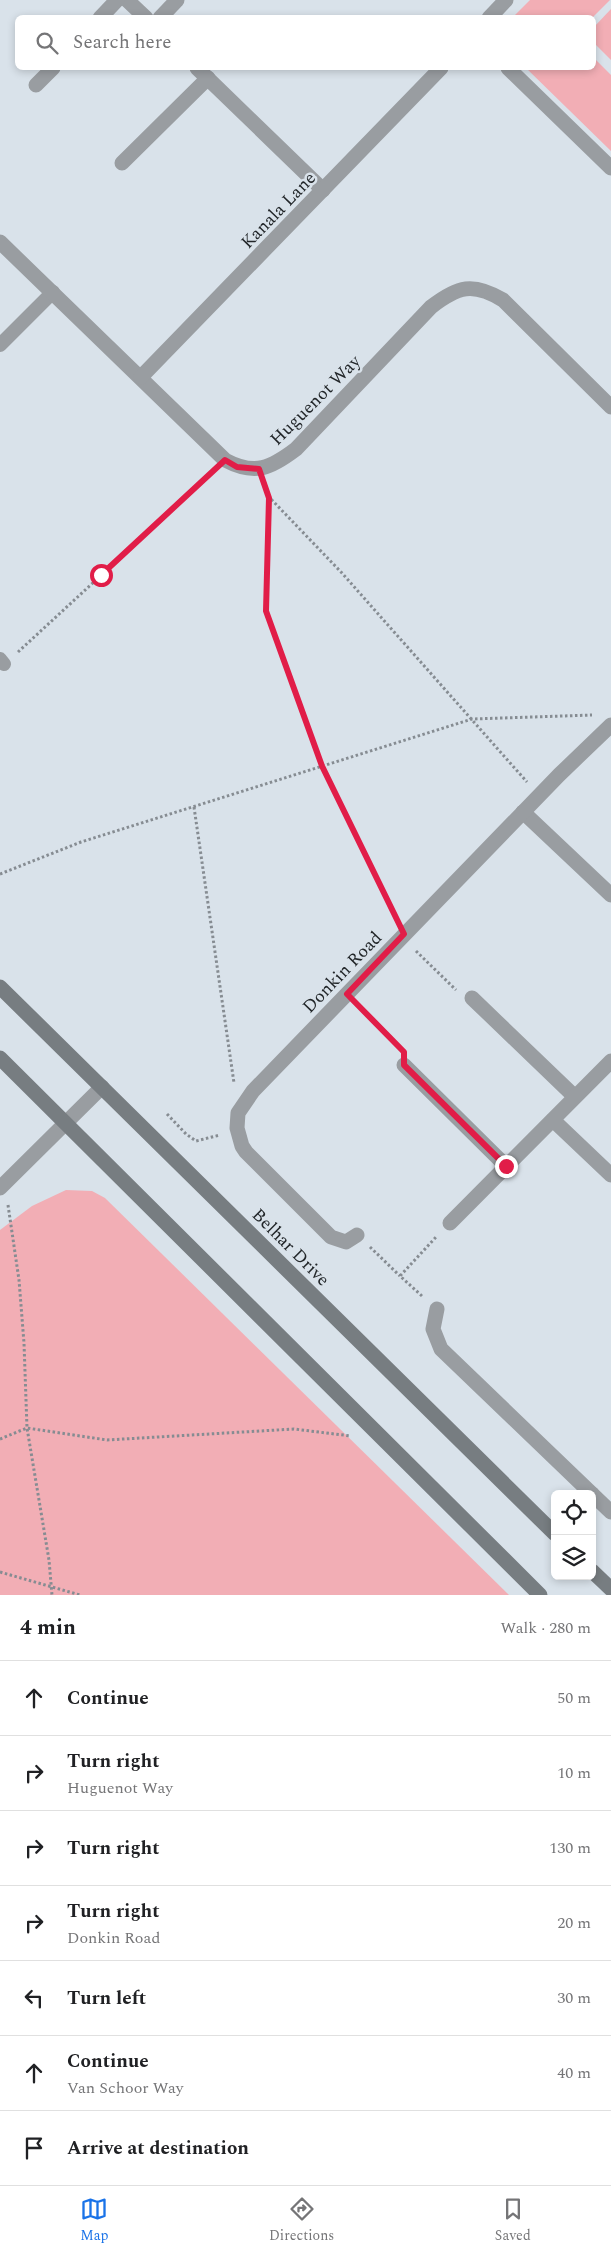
<!DOCTYPE html>
<html lang="en">
<head>
<meta charset="utf-8">
<style>
	:root { --surface:#fff; --page:#f2f2f2; --text:#202124; --muted:#757577; --line:#e0e0e0; --accent:#1a73e8 }
	body { margin:0; font-family:Spectral,serif; background:var(--page); color:var(--text) }
	.controls { position:absolute; right:15px; bottom:15px; display:grid; overflow:hidden; border-radius:8px; box-shadow:0 2px 8px #0003 }
	.controls button { width:45px; height:45px; display:grid; place-items:center; padding:0; border:0; border-bottom:1px solid var(--line); background:var(--surface); color:var(--text); font:25px sans-serif }
	.stop { position:absolute; width:15px; height:15px; margin:-11px; border:4px solid #e11d48; border-radius:50%; background:#fff }
	.stop.end { background:#e11d48; border-color:#fff; box-shadow:0 1px 5px #0008 }
	.list { margin:0; padding:0; list-style:none }
	h2 { display:flex; justify-content:space-between; align-items:center; height:65px; margin:0; padding:0 20px; font-size:21px }
	h2 small { font-size:16px; font-weight:400; color:var(--muted) }
	.list li { display:grid; grid-template-columns:32px 1fr auto; gap:15px; align-items:center; box-sizing:border-box; height:75px; padding:0 20px; border-top:1px solid var(--line) }
	.list b { display:block; font-size:19px; white-space:nowrap }
	.list p { margin:0; font-size:16px; white-space:nowrap; color:var(--muted) }
	.list em { font-size:16px; font-style:normal; color:var(--muted) }
	.icon { flex:none; width:28px; height:28px; fill:none; stroke:currentColor; stroke-width:2; stroke-linecap:round; stroke-linejoin:round }
	.map { position:relative; flex:none; width:611px; height:1595px; overflow:hidden }
	.search { position:absolute; background:var(--surface); box-shadow:0 2px 8px #0003; left:15px; right:15px; top:15px; height:55px; display:flex; align-items:center; gap:12px; box-sizing:border-box; padding:0 18px; border-radius:8px; color:var(--muted); font-size:19px }
	.sheet { height:590px; background:var(--surface) }
	nav { display:flex; justify-content:space-around; align-items:center; box-sizing:border-box; height:70px; border-top:1px solid var(--line); background:var(--surface); font-size:14px; color:var(--muted) }
	nav a { display:grid; justify-items:center; gap:2px }
	nav .on { color:var(--accent) }
	.map>svg:first-child { display:block }
</style>
</head>
<body>
<div class="map">
<svg width="611" height="1595" viewBox="0 0 611 1595">
	<rect width="100%" height="100%" fill="#d9e2ea"/>
	<!-- green -->
	<g fill="#f2aeb5">
		<polygon points="530,0 610,0 593,17 513,17"/>
		<polygon points="611,9 611,60 594,43 594,27"/>
		<polygon points="594,58 611,75 611,151 526,68 594,68"/>
		<polygon points="66,1190 92,1191 105,1198 509,1595 0,1595 0,1230 32,1206"/>
	</g>
	<g fill="none" stroke-linecap="round" stroke-linejoin="round">
		<!-- path -->
		<g stroke="#868c92" stroke-width="3" stroke-dasharray="2.5 2.5" stroke-linecap="butt">
			<polyline points="265,486 269,497 341,572 527,782"/>
			<polyline points="269,497 266,611 322,766 395,915"/>
			<polyline points="18,652 212,473"/>
			<polyline points="194,807 234,1083"/>
			<polyline points="0,874 81,842 472,719 592,715"/>
			<polyline points="416,951 456,990"/>
			<polyline points="362,1008 399,1046"/>
			<polyline points="167,1114 186,1134 196,1141 220,1135"/>
			<polyline points="8,1205 19,1280 24,1343 27,1428 49,1560 52,1595"/>
			<polyline points="370,1247 400,1276"/>
			<polyline points="422,1296 400,1276 437,1236"/>
			<polyline points="0,1439 27,1428 107,1440 294,1429 351,1436"/>
			<polyline points="0,1572 80,1595"/>
		</g>
		<!-- lane -->
		<g stroke="#999da1" stroke-width="14">
			<polyline points="0,345 53,292"/>
			<polyline points="0,659 4,664"/>
		</g>
		<!-- street -->
		<g stroke="#999da1" stroke-width="15">
			<polyline points="127,0 146,18"/>
			<polyline points="100,18 117,0"/>
			<polyline points="160,18 177,0"/>
			<polyline points="489,18 506,0"/>
			<polyline points="197,68 323,190"/>
			<polyline points="508,68 611,168"/>
			<polyline points="36,85 53,68"/>
			<polyline points="122,163 208,78"/>
			<path d="M0,242L225,460C255,476 271,468 296,449L431,307C458,286 473,282 503,300L611,407"/>
			<polyline points="141,377 441,68"/>
			<polyline points="523,812 611,895"/>
			<polyline points="472,998 574,1096"/>
			<polyline points="404,1065 506,1166"/>
			<polyline points="553,1120 611,1175"/>
			<polyline points="0,1188 102,1087"/>
			<polyline points="450,1223 611,1061"/>
			<polyline points="357,1235 346,1242 331,1237 246,1152 242,1146 237,1128 238,1113 253,1091 559,775 611,725"/>
			<polyline points="437,1309 433,1329 441,1349 592,1494"/>
			<polyline points="592,1494 611,1512"/>
		</g>
		<!-- secondary -->
		<g stroke="#777d81" stroke-width="15">
			<polyline points="0,987 555,1534"/>
			<polyline points="0,1058 540,1595"/>
			<polyline points="592,1571 611,1589"/>
		</g>
	</g>
	<g fill="none" stroke-linecap="round" stroke-linejoin="round">
		<!-- route -->
		<polyline stroke="#e11d48" stroke-width="6" points="101,575 225,460 237,467 259,469 269,498 266,611 322,766 404,934 347,994 404,1052 404,1065 506,1166"/>
	</g>
	<g text-anchor="middle" stroke-width="5" stroke-linejoin="round" paint-order="stroke">
		<!-- street labels -->
		<g font-size="18" fill="#222629" stroke="#d9e2ea">
			<text transform="translate(278 210) rotate(-46)" y="6">Kanala Lane</text>
			<text transform="translate(315 400) rotate(-45)" y="6">Huguenot Way</text>
			<text transform="translate(342 972) rotate(-46)" y="6">Donkin Road</text>
			<text transform="translate(291 1247) rotate(45)" y="6">Belhar Drive</text>
		</g>
	</g>
</svg>
<div class="controls">
<button><svg class="icon" aria-label="locate" viewBox="0 0 24 24"><circle cx="12" cy="12" r="6"/><path d="M12 2v4M12 18v4M2 12h4M18 12h4"/></svg></button>
<button><svg class="icon" aria-label="layers" viewBox="0 0 24 24"><path d="M12 4l9 5-9 5-9-5zM3 14l9 5 9-5"/></svg></button>
</div>
<div class="stop" style="left:101px;top:575px"></div>
<div class="stop end" style="left:506px;top:1166px"></div>
<div class="search"><svg class="icon" aria-label="search" viewBox="0 0 24 24"><circle cx="10" cy="10" r="6"/><path d="M15 15l6 6"/></svg>Search here</div>
</div>
<section class="sheet">
<h2>4 min<small>Walk · 280 m</small></h2>
<ul class="list">
<li><svg class="icon" aria-label="ahead" viewBox="0 0 24 24"><path d="M12 20V5M6 11l6-6 6 6"/></svg><div><b>Continue</b></div><em>50 m</em></li>
<li><svg class="icon" aria-label="right" viewBox="0 0 24 24"><path d="M7 20v-9h11M14 6l5 5-5 5"/></svg><div><b>Turn right</b><p>Huguenot Way</p></div><em>10 m</em></li>
<li><svg class="icon" aria-label="right" viewBox="0 0 24 24"><path d="M7 20v-9h11M14 6l5 5-5 5"/></svg><div><b>Turn right</b></div><em>130 m</em></li>
<li><svg class="icon" aria-label="right" viewBox="0 0 24 24"><path d="M7 20v-9h11M14 6l5 5-5 5"/></svg><div><b>Turn right</b><p>Donkin Road</p></div><em>20 m</em></li>
<li><svg class="icon" aria-label="left" viewBox="0 0 24 24"><path d="M17 20v-9H6M10 6l-5 5 5 5"/></svg><div><b>Turn left</b></div><em>30 m</em></li>
<li><svg class="icon" aria-label="ahead" viewBox="0 0 24 24"><path d="M12 20V5M6 11l6-6 6 6"/></svg><div><b>Continue</b><p>Van Schoor Way</p></div><em>40 m</em></li>
<li><svg class="icon" aria-label="arrive" viewBox="0 0 24 24"><path d="M6 21V4h12l-3 4 3 4H6"/></svg><div><b>Arrive at destination</b></div></li>
</ul>
</section>
<nav>
<a class="on"><svg class="icon" aria-label="map" viewBox="0 0 24 24"><path d="M3 6l6-2 6 2 6-2v14l-6 2-6-2-6 2zM9 4v14M15 6v14"/></svg>Map</a>
<a><svg class="icon" aria-label="directions" viewBox="0 0 24 24"><path d="M12 3l9 9-9 9-9-9zM9 14v-3h6M13 9l2 2-2 2"/></svg>Directions</a>
<a><svg class="icon" aria-label="saved" viewBox="0 0 24 24"><path d="M7 4h10v16l-5-4-5 4z"/></svg>Saved</a>
</nav>
</body>
</html>
